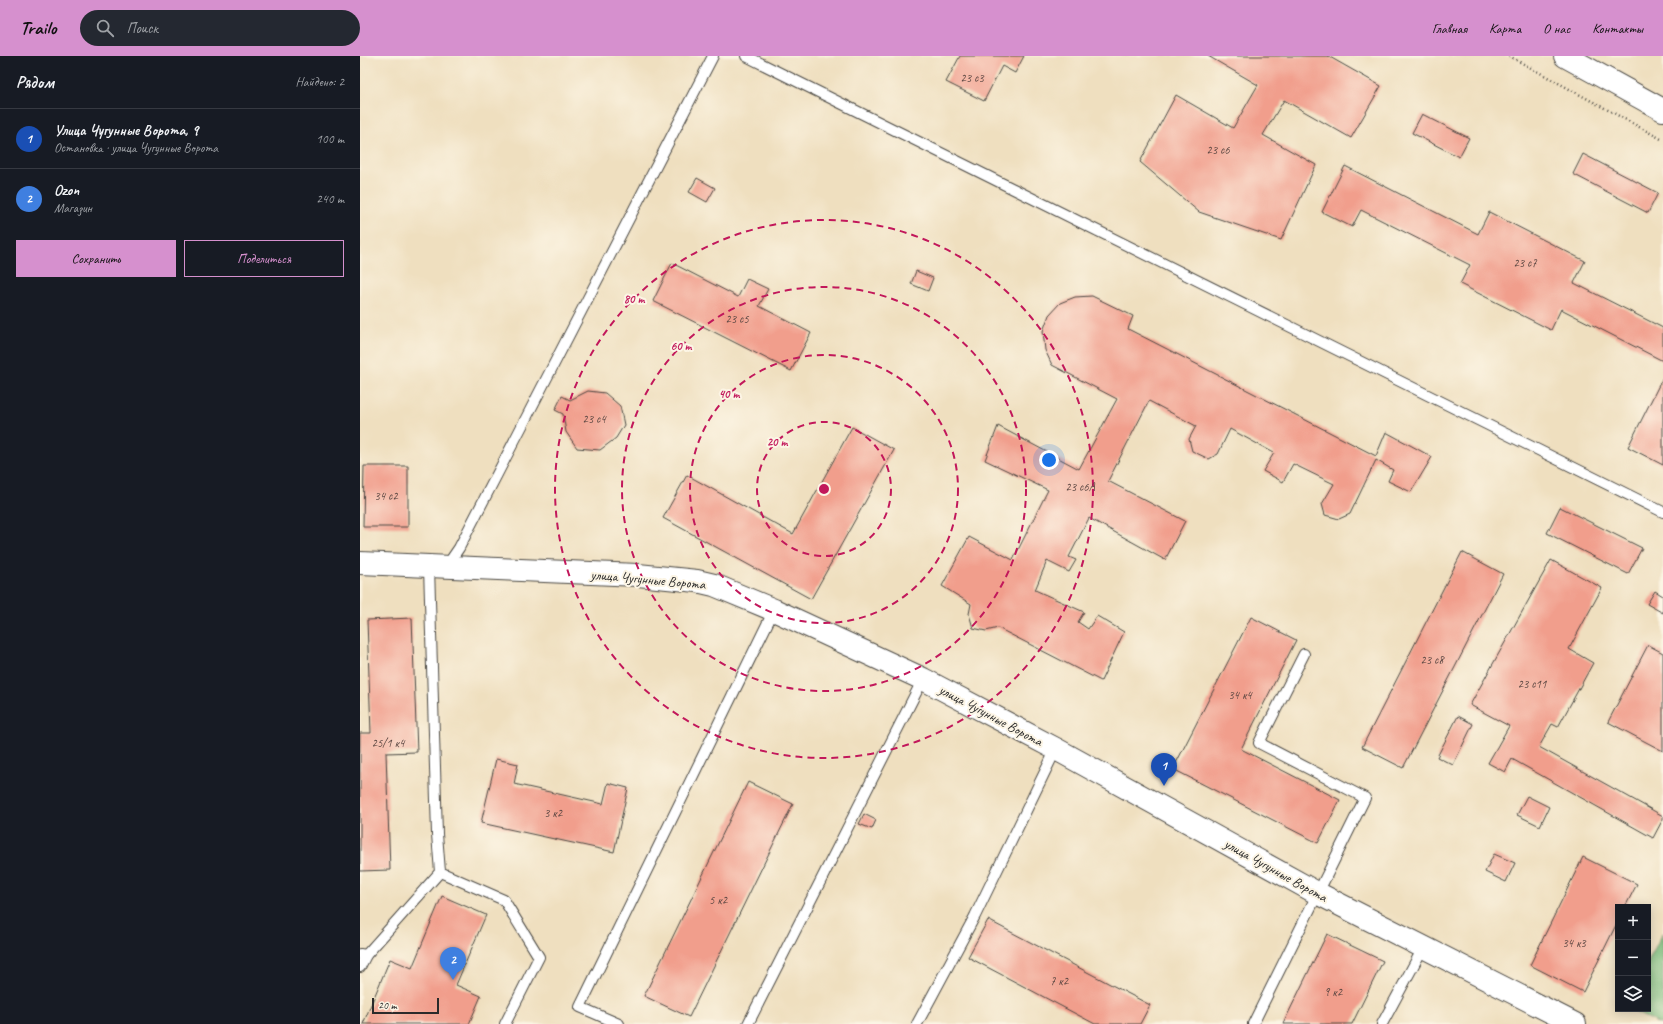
<!DOCTYPE html>
<html lang="ru">
<head>
<meta charset="utf-8">
<style>
	:root { --surface:#171b24; --page:#242831; --text:#f1f3f6; --muted:#9ea1a6; --line:#363941; --accent:#d690ce }
	body { margin:0; font-family:Caveat,sans-serif; background:var(--page); color:var(--text) }
	.controls { position:absolute; right:12px; bottom:12px; display:grid; overflow:hidden; border-radius:0px; box-shadow:0 2px 10px #0003 }
	.controls button { width:36px; height:36px; display:grid; place-items:center; padding:0; border:0; border-bottom:1px solid var(--line); background:var(--surface); color:var(--text); font:20px sans-serif }
	.scale { position:absolute; left:12px; bottom:10px; width:67px; box-sizing:border-box; padding-left:4px; border:2px solid #2b2b2b; border-top:0; font-size:11px; line-height:14px; white-space:nowrap; color:#2b2b2b; -webkit-text-stroke:3px #fcf5e5; paint-order:stroke }
	.you { position:absolute; left:689px; top:404px; width:14px; height:14px; margin:-10px; border:3px solid #fff; border-radius:50%; background:#1a73e8; box-shadow:0 0 0 6px #1a73e833 }
	.badge { display:grid; place-items:center; width:26px; height:26px; border-radius:50%; background:var(--accent); color:#fff; font-size:13px; font-weight:700 }
	.pin { position:absolute; translate:-50% -33px; filter:drop-shadow(0 1px 2px #0008) }
	.pin::after { content:''; position:absolute; top:21px; width:14px; height:12px; background:inherit; clip-path:polygon(0 0,100% 0,50% 100%) }
	.list { margin:0; padding:0; list-style:none }
	h2 { display:flex; justify-content:space-between; align-items:center; height:52px; margin:0; padding:0 16px; font-size:17px }
	h2 small { font-size:13px; font-weight:400; color:var(--muted) }
	.list li { display:grid; grid-template-columns:26px 1fr auto; gap:12px; align-items:center; box-sizing:border-box; height:60px; padding:0 16px; border-top:1px solid var(--line) }
	.list b { display:block; font-size:15px; white-space:nowrap }
	.list p { margin:0; font-size:13px; white-space:nowrap; color:var(--muted) }
	.list em { font-size:13px; font-style:normal; color:var(--muted) }
	.actions { display:flex; gap:8px; padding:12px 16px }
	.actions a { flex:1; padding:9px 0; border:1px solid var(--accent); border-radius:0px; text-align:center; font-size:14px; color:var(--accent) }
	.actions .main { background:var(--accent); color:#111 }
	.icon { flex:none; width:22px; height:22px; fill:none; stroke:currentColor; stroke-width:2; stroke-linecap:round; stroke-linejoin:round }
	.map { position:relative; flex:none; width:1303px; height:968px; overflow:hidden }
	header { display:flex; align-items:center; gap:24px; box-sizing:border-box; height:56px; padding:0 20px; background:var(--accent); color:#111 }
	header strong { font-size:19px }
	nav { display:flex; gap:22px; margin-inline-start:auto; font-size:14px }
	.search { width:280px; height:36px; background:var(--page); display:flex; align-items:center; gap:10px; box-sizing:border-box; padding:0 14px; border-radius:22px; color:var(--muted); font-size:15px }
	main { display:flex }
	aside { flex:1; background:var(--surface) }
	.map>svg:first-child { display:block }
</style>
</head>
<body>
<header>
<strong>Trailo</strong>
<div class="search"><svg class="icon" aria-label="search" viewBox="0 0 24 24"><circle cx="10" cy="10" r="6"/><path d="M15 15l6 6"/></svg>Поиск</div>
<nav><a>Главная</a><a>Карта</a><a>О нас</a><a>Контакты</a></nav>
</header>
<main>
<aside>
<h2>Рядом<small>Найдено: 2</small></h2>
<ul class="list">
<li><span class="badge" style="background:#1a4fb4">1</span><div><b>Улица Чугунные Ворота, 9</b><p>Остановка · улица Чугунные Ворота</p></div><em>100 m</em></li>
<li><span class="badge" style="background:#3f7fe0">2</span><div><b>Ozon</b><p>Магазин</p></div><em>240 m</em></li>
</ul>
<div class="actions"><a class="main">Сохранить</a><a>Поделиться</a></div>
</aside>
<div class="map">
<svg width="1303" height="968" viewBox="0 0 1303 968">
	<rect width="100%" height="100%" fill="#fcf5e5"/>
	<filter id="ink" filterUnits="userSpaceOnUse"><feTurbulence type="fractalNoise" baseFrequency=".025" numOctaves="2"/><feDisplacementMap in="SourceGraphic" scale="8" xChannelSelector="R" yChannelSelector="G"/><feConvolveMatrix kernelMatrix="1 2 1 2 8 2 1 2 1" color-interpolation-filters="sRGB"/></filter>
	<filter id="wash" filterUnits="userSpaceOnUse"><feTurbulence type="fractalNoise" baseFrequency=".012" numOctaves="4" result="noise"/><feDisplacementMap in="SourceGraphic" scale="16" xChannelSelector="R" yChannelSelector="G"/><feGaussianBlur stdDeviation="0.9" result="paint"/><feColorMatrix in="noise" values="0 0 0 0 0 0 0 0 0 0 0 0 0 0 0 0 0 1.4 0 .05"/><feComposite in="paint" operator="in"/></filter>
	<g filter="url(#wash)">
		<rect width="100%" height="100%" fill="#efdfbf"/>
		<!-- forest -->
		<polygon fill="#7ebd7e" stroke="#547454" points="1303,876 1303,968 1299,968 1269,953 1288,953 1288,906"/>
		<g id="blocks">
			<!-- building -->
			<g fill="#f19e8c">
				<polygon points="600,0 664,0 655,17 642,10 624,45 586,26"/>
				<polygon points="848,0 968,0 1021,30 991,82 924,44 903,79 956,109 921,184 839,156 780,106 816,39 873,72 898,29"/>
				<polygon points="1062,58 1109,82 1099,101 1052,77"/>
				<polygon points="1223,98 1298,137 1288,157 1213,118"/>
				<polygon points="985,110 1118,178 1129,156 1225,205 1214,227 1303,272 1303,305 1201,253 1191,274 1100,228 1110,209 1001,154 992,171 962,156"/>
				<polygon points="337,122 355,132 347,146 329,136"/>
				<polygon points="312,207 378,241 387,223 408,233 399,250 451,277 431,315 293,245"/>
				<polygon points="556,215 573,222 568,235 551,228"/>
				<polygon points="732,240 773,260 768,273 1016,400 1026,376 1072,401 1051,436 1028,425 1033,414 1016,404 990,458 979,463 965,459 962,448 974,428 933,408 923,426 903,415 914,397 870,373 858,398 849,403 832,395 829,383 836,370 789,345 748,425 825,465 805,504 729,462 709,501 716,504 709,516 687,505 675,534 724,556 718,566 728,573 737,560 764,576 741,625 638,572 626,575 613,572 609,558 611,548 582,530 609,481 653,504 688,434 625,404 638,370 719,413 757,343 692,309 685,294 683,275 689,259 700,247 715,241"/>
				<polygon points="1303,321 1303,409 1268,391"/>
				<polygon points="228,335 245,337 260,350 264,369 256,382 240,394 217,392 206,376 203,358 195,354 202,340 210,344"/>
				<polygon points="492,371 534,394 451,543 303,462 327,419 433,478"/>
				<polygon points="4,410 48,410 48,471 3,471"/>
				<polygon points="1200,451 1282,492 1268,518 1187,477"/>
				<polygon points="1102,496 1143,518 1043,712 1002,691"/>
				<polygon points="1191,504 1242,532 1209,593 1233,607 1198,671 1192,668 1179,691 1303,760 1303,763 1293,782 1152,703 1145,716 1128,707 1149,670 1110,649"/>
				<polygon points="1295,535 1303,540 1303,557 1287,548"/>
				<polygon points="891,561 936,584 881,693 980,744 958,787 813,713"/>
				<polygon points="52,562 57,696 26,697 30,814 0,815 0,677 11,677 7,564"/>
				<polygon points="1288,589 1303,597 1303,695 1248,666"/>
				<polygon points="1098,660 1113,668 1093,709 1077,701"/>
				<polygon points="136,703 158,708 154,728 243,748 248,727 268,732 254,796 121,767"/>
				<polygon points="388,726 433,748 329,961 284,940"/>
				<polygon points="1167,740 1189,751 1180,770 1157,759"/>
				<polygon points="504,758 516,764 512,773 499,768"/>
				<polygon points="1134,798 1155,807 1146,826 1125,816"/>
				<polygon points="1223,801 1277,828 1265,851 1258,851 1258,865 1223,936 1170,909"/>
				<polygon points="82,840 126,859 96,929 121,940 109,968 3,968 30,903 52,912"/>
				<polygon points="628,864 790,949 780,968 735,968 608,901"/>
				<polygon points="967,878 1023,905 992,968 923,968"/>
			</g>
		</g>
	</g>
	<g filter="url(#ink)">
		<use href="#blocks" fill-opacity="0" stroke="#484641" stroke-width="1"/>
		<g fill="none" stroke-linecap="round" stroke-linejoin="round">
			<!-- lane casing -->
			<g stroke="#484641" stroke-width="12">
				<g id="lane">
					<polyline points="386,0 1303,456"/>
					<polyline points="86,511 99,492 353,0"/>
					<polyline points="80,816 144,844 179,901 145,968"/>
					<polyline points="0,898 6,899 0,911"/>
					<polyline points="6,899 80,816 77,778 69,511"/>
					<polyline points="259,968 220,951 414,554"/>
					<polyline points="388,968 563,623"/>
					<polyline points="557,968 615,860 696,693"/>
					<polyline points="893,968 1005,742 899,687 944,598"/>
					<polyline points="1022,968 1064,890"/>
				</g>
			</g>
			<!-- secondary casing -->
			<g stroke="#484641" stroke-width="24">
				<polyline id="secondary" points="0,507 278,519 337,525 354,529 414,554 563,623 696,693 957,837 1215,968"/>
			</g>
			<!-- primary casing -->
			<g stroke="#484641" stroke-width="24">
				<polyline id="primary" points="1205,0 1303,54"/>
			</g>
			<!-- path -->
			<polyline stroke="#484641" stroke-width="2.5" stroke-dasharray="1 3" stroke-linecap="butt" points="1149,0 1303,84"/>
			<!-- lane -->
			<use href="#lane" stroke="#fff" stroke-width="10"/>
			<!-- secondary -->
			<use href="#secondary" stroke="#fff" stroke-width="22"/>
			<!-- primary -->
			<use href="#primary" stroke="#fff" stroke-width="22"/>
		</g>
	</g>
	<!-- distance rings -->
	<g fill="none" stroke="#c2185b" stroke-width="2" stroke-dasharray="7 5">
		<circle cx="464" cy="433" r="67"/>
		<circle cx="464" cy="433" r="134"/>
		<circle cx="464" cy="433" r="202"/>
		<circle cx="464" cy="433" r="269"/>
	</g>
	<g text-anchor="middle" stroke-width="4" stroke-linejoin="round" paint-order="stroke">
		<!-- number labels -->
		<g font-size="12" fill="#5c4843">
			<text x="612" y="26">23 с3</text>
			<text x="858" y="98">23 с6</text>
			<text x="1165" y="211">23 с7</text>
			<text x="377" y="267">23 с5</text>
			<text x="234" y="367">23 с4</text>
			<text x="720" y="435">23 с6А</text>
			<text x="26" y="444">34 с2</text>
			<text x="1072" y="608">23 с8</text>
			<text x="1172" y="632">23 с11</text>
			<text x="880" y="643">34 к4</text>
			<text x="28" y="691">25/1 к4</text>
			<text x="193" y="761">3 к2</text>
			<text x="358" y="848">5 к2</text>
			<text x="1214" y="891">34 к3</text>
			<text x="699" y="929">7 к2</text>
			<text x="973" y="940">9 к2</text>
		</g>
		<!-- street labels -->
		<g font-size="14" fill="#2b2b2b" stroke="#fcf5e5">
			<text transform="translate(288 523) rotate(5)" y="5">улица Чугунные Ворота</text>
			<text transform="translate(631 659) rotate(28)" y="5">улица Чугунные Ворота</text>
			<text transform="translate(916 814) rotate(29)" y="5">улица Чугунные Ворота</text>
		</g>
	</g>
	<circle cx="464" cy="433" r="6" fill="#c2185b" stroke="#fcf5e5" stroke-width="2"/>
	<g font-size="12" text-anchor="middle" font-weight="bold" fill="#c2185b" stroke="#fcf5e5" stroke-width="4" stroke-linejoin="round" paint-order="stroke">
		<text x="274" y="247">80 m</text>
		<text x="321" y="294">60 m</text>
		<text x="369" y="342">40 m</text>
		<text x="417" y="390">20 m</text>
	</g>
</svg>
<div class="controls">
<button>+</button>
<button>−</button>
<button><svg class="icon" aria-label="layers" viewBox="0 0 24 24"><path d="M12 4l9 5-9 5-9-5zM3 14l9 5 9-5"/></svg></button>
</div>
<div class="scale">20 m</div>
<div class="you"></div>
<div class="pin badge" style="left:804px;top:730px;background:#1a4fb4">1</div>
<div class="pin badge" style="left:93px;top:924px;background:#3f7fe0">2</div>
</div>
</main>
</body>
</html>
